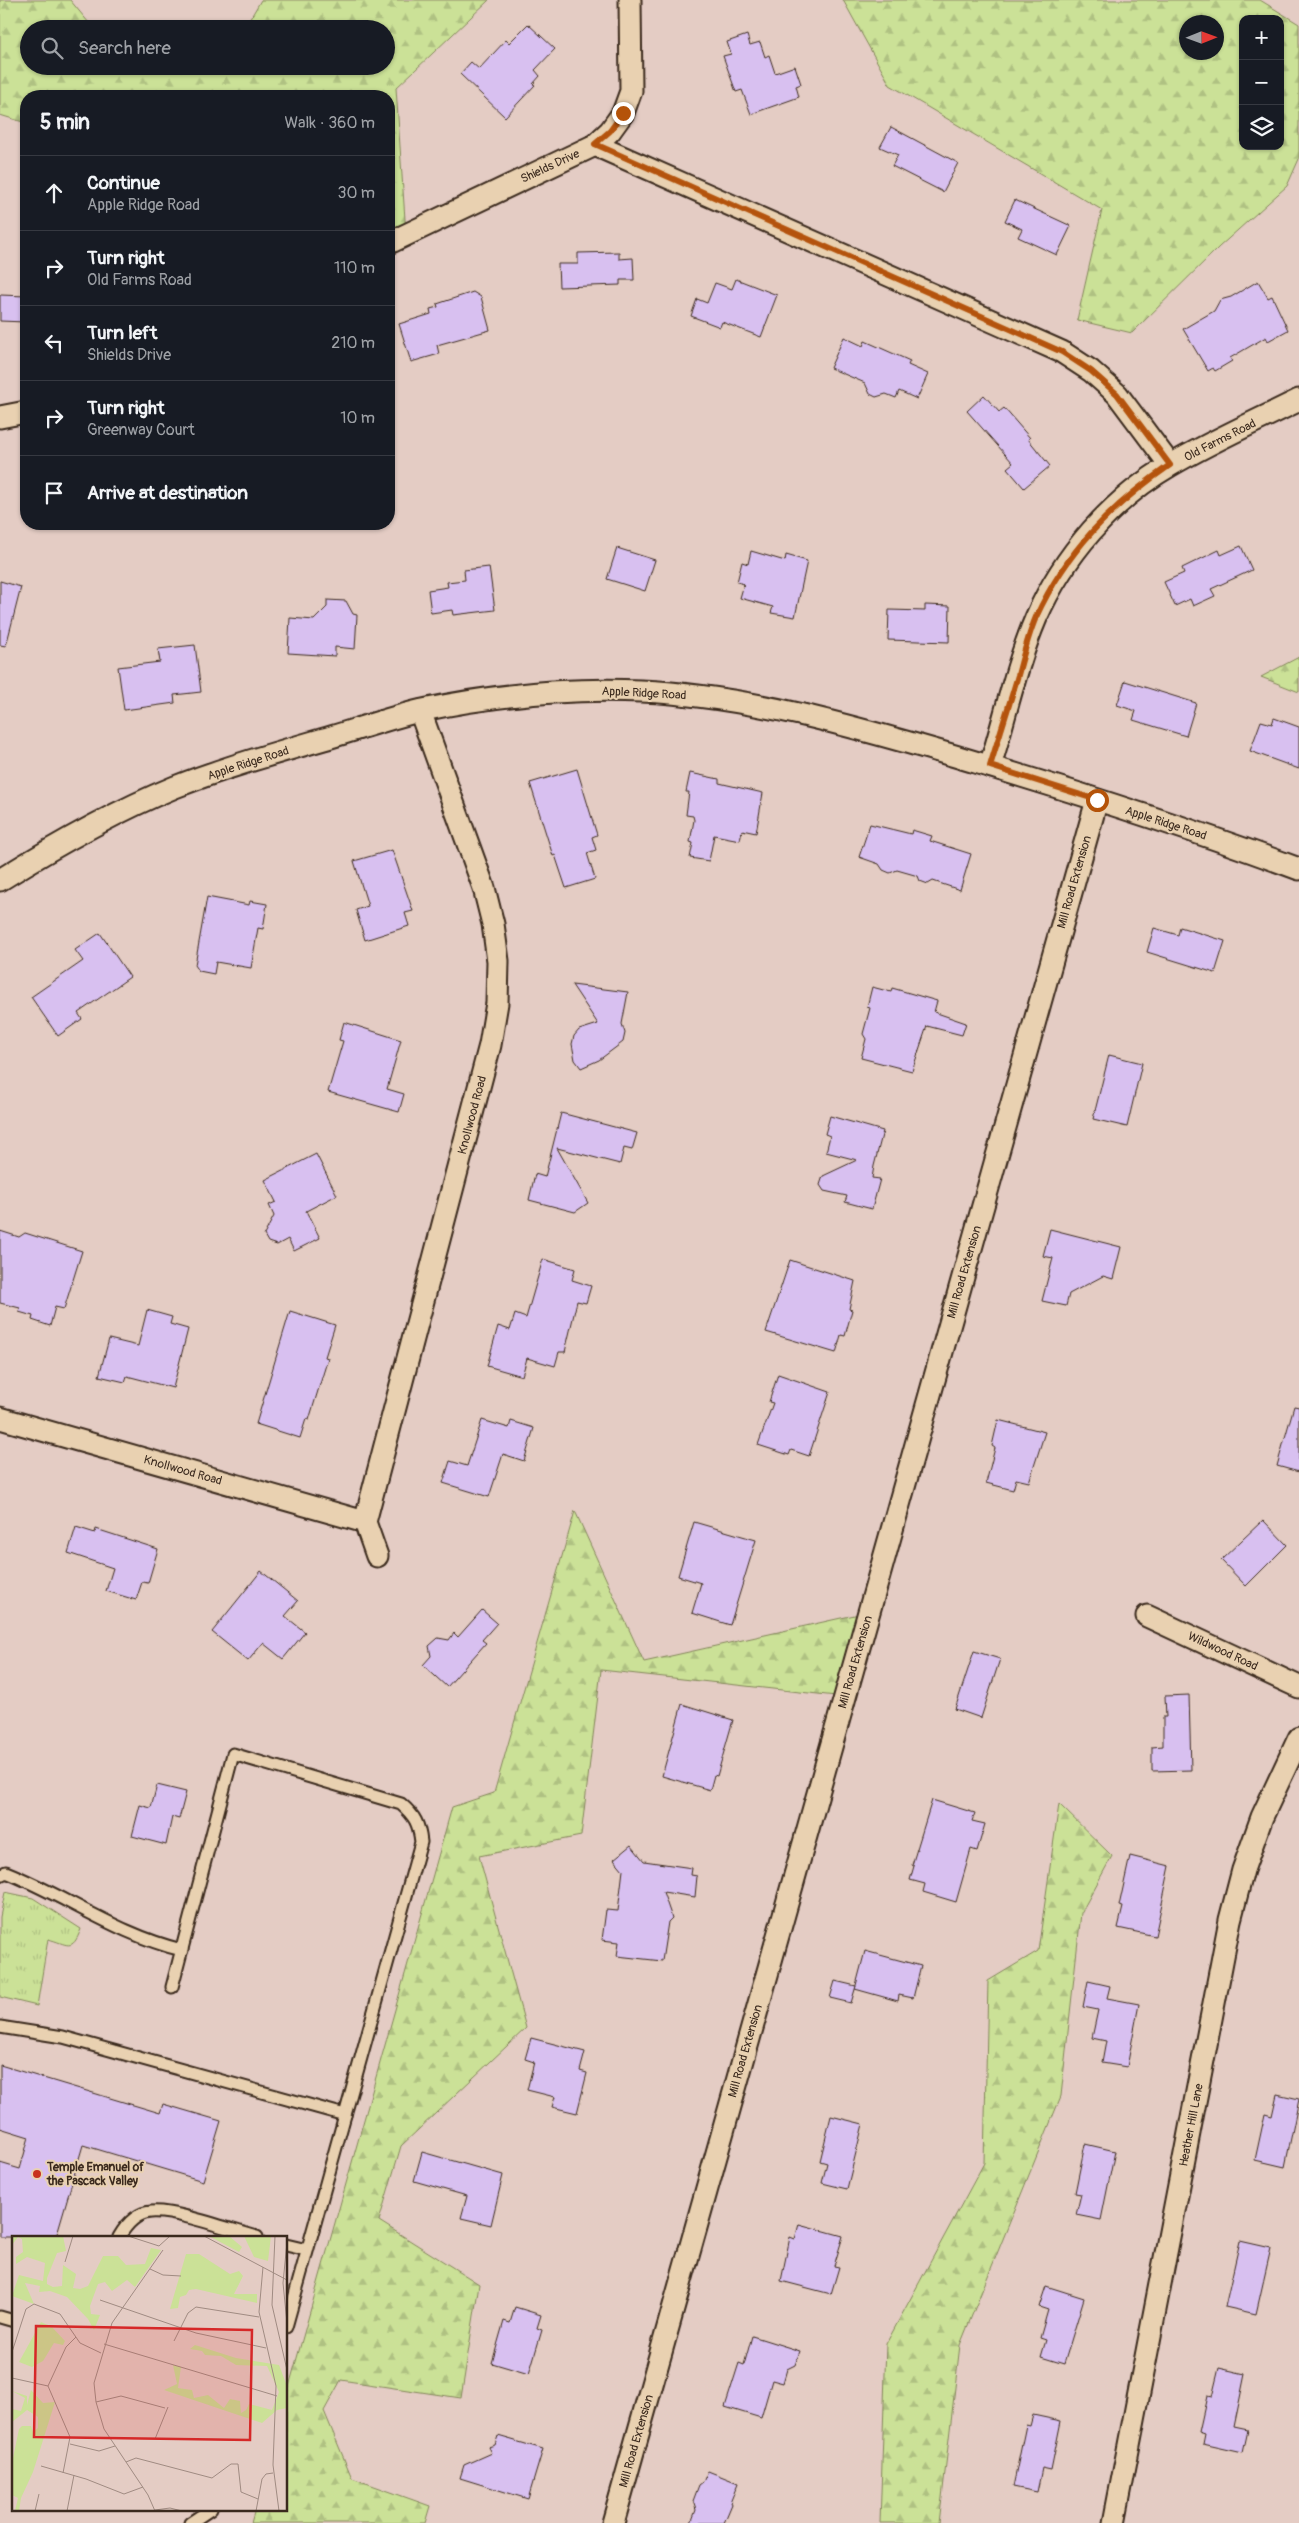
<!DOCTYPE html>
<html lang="en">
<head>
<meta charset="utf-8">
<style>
	:root { --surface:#171b24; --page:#20242c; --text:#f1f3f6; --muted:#9ea1a6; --line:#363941 }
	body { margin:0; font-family:Pangolin,sans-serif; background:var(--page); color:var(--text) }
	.controls { position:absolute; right:15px; top:15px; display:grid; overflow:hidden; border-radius:10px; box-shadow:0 1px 4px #0004 }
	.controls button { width:45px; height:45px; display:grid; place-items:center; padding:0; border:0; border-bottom:1px solid var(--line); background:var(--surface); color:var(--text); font:25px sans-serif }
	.compass { position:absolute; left:1179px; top:15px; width:45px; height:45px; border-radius:50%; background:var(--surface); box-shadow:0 1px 4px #0004; rotate:89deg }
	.stop { position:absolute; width:15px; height:15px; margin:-11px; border:4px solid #b45309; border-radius:50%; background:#fff }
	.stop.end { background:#b45309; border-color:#fff; box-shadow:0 1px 5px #0008 }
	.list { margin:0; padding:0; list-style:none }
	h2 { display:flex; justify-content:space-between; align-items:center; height:65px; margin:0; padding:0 20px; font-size:21px }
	h2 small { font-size:16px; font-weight:400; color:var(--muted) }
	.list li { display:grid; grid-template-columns:32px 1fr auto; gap:15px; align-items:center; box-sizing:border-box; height:75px; padding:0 20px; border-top:1px solid var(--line) }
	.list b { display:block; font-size:19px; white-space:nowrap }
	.list p { margin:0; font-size:16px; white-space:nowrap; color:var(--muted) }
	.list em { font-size:16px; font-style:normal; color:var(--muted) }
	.icon { flex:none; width:28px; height:28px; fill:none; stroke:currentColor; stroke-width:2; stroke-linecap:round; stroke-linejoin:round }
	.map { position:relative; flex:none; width:1299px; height:2523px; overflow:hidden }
	.search { position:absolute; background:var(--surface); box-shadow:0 1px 4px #0004; left:20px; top:20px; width:375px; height:55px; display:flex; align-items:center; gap:12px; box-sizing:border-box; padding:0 18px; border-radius:28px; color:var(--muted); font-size:19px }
	.panel { position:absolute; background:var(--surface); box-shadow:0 1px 4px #0004; left:20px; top:90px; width:375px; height:440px; border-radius:20px }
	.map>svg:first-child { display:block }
</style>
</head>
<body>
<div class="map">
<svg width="1299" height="2523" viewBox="0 0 1299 2523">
	<defs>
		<pattern id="forest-firs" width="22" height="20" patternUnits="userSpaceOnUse" patternTransform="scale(1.25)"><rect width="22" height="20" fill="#cbe197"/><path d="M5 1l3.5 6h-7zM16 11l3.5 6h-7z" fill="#afc182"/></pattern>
		<pattern id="park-tufts" width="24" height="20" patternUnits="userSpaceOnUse" patternTransform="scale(1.25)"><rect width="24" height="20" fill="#cbe197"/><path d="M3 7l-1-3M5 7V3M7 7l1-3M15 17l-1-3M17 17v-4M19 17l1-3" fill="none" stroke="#afc182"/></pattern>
	</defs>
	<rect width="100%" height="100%" fill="#e4ccc4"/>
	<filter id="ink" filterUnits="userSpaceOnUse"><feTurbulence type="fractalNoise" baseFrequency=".02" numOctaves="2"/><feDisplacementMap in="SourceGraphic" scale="10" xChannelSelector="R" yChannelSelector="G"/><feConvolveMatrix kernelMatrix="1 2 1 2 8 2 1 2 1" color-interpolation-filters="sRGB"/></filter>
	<g filter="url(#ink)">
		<!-- forest -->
		<g fill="url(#forest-firs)" stroke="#83865a" fill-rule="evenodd">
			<polygon points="0,0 70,0 94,29 29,29 29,66 386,66 386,29 244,29 261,0 489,0 396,88 406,234 389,229 389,96 26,96 26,123 0,115"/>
			<path d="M843,0H1260L1299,24V159L1287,186L1219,247L1132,333L1077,320L1102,210L890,85ZM1243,19H1280V146H1243ZM1186,22H1216V52H1186Z"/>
			<polygon points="1299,657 1299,692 1261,677"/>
			<polygon points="575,1511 644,1662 868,1612 845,1697 601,1670 581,1836 479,1856 526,2028 401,2146 379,2221 479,2284 461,2398 341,2380 324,2411 352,2478 430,2506 425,2523 251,2523 255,2509 286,2509 286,2397 452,1807 494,1793"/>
			<polygon points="1059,1804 1112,1856 1081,1913 1061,2096 960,2345 939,2523 880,2523 886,2344 984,2163 988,1981 1038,1951"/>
		</g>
		<!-- park -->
		<path fill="url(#park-tufts)" stroke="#83865a" d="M5,1892L33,1898L81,1929C72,1953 68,1944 48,1939L37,2006L0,1997V1917Z"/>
		<!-- building -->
		<g fill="#d8c0f0" stroke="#3b2a1e">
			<polygon points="528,24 555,49 535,70 540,76 533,84 535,85 505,117 460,74 471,62 479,69 506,40 509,43"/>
			<polygon points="747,35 750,45 760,42 765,57 769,55 775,73 795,66 801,84 796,86 799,97 751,114 742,90 736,92 723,56 731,54 727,42"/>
			<polygon points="891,127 958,163 943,192 892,166 898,155 880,147"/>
			<polygon points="1015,200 1071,226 1057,255 1018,237 1022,229 1005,221"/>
			<polygon points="619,252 619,259 633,258 634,280 620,280 620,285 559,287 558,264 578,264 578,253"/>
			<polygon points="736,279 777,295 761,337 722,322 720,327 691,316 697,299 707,303 715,283 732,289"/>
			<polygon points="1258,281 1268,298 1272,296 1288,330 1268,341 1266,337 1230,358 1232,361 1215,371 1213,368 1208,371 1183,329 1214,311 1220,300 1231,297"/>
			<polygon points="473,292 481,297 490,330 437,345 439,354 411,362 399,324 431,314 430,309 438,307 437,304"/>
			<polygon points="0,295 26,296 26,322 0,321"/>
			<polygon points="844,337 863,346 865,341 910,361 908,365 928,374 917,399 899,391 896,398 886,394 876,397 870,394 865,383 830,368"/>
			<polygon points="984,395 999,412 1004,408 1030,438 1028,439 1050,466 1024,488 1007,468 1013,463 967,411"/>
			<polygon points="1241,546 1252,570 1211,589 1215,596 1193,606 1190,599 1175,606 1164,582 1184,573 1182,568 1219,550 1221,555"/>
			<polygon points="617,548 655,560 645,591 607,579"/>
			<polygon points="751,551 785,561 786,555 807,561 795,617 771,613 773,607 740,598 744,584 737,582 742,562 748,564"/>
			<polygon points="489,567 495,610 453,615 452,610 431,613 428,590 448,587 447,582 465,580 464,570"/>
			<polygon points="0,581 21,587 6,646 0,645"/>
			<polygon points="327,600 346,601 353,614 357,615 355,649 335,647 335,656 288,653 290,618 314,620 327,607"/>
			<polygon points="925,605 950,606 949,642 888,640 889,610 925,611"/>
			<polygon points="195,645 201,692 174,695 175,703 124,710 118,667 160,662 158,649"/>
			<polygon points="1125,681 1196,703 1186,736 1133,720 1136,711 1117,705"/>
			<polygon points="1274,718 1299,727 1299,769 1250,751 1261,721 1272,724"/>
			<polygon points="577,769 597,835 592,837 596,850 587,853 595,879 566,888 555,855 553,856 530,783"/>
			<polygon points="690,773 719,779 719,783 763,793 756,833 742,830 740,840 714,835 709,861 690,858 693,843 690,842 694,820 693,816 686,815 689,792 686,792"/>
			<polygon points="870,824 911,834 912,830 932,836 930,841 971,854 960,890 933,881 928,884 920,881 918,876 897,870 890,873 883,870 879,864 859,857"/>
			<polygon points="392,850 413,911 405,913 409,926 365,940 356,910 368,906 354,861"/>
			<polygon points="207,897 249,905 250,901 267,904 263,929 258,928 251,968 216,962 214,974 199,971 195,965"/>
			<polygon points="1180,927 1225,941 1215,973 1147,952 1154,928 1178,935"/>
			<polygon points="100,933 130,977 78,1013 82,1019 58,1036 31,997 83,961 75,950"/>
			<polygon points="572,985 628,992 622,1024 625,1033 623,1042 599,1060 581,1068 575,1060 572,1044 574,1036 579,1030 598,1024"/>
			<polygon points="872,987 891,992 892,988 937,1001 934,1012 966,1023 962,1035 927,1026 912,1071 861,1058 866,1039 863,1034 870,1008 867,1007"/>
			<polygon points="344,1022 401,1040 387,1089 404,1094 399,1112 328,1092 343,1041 339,1040"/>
			<polygon points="1109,1055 1142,1063 1127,1127 1093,1119"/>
			<polygon points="561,1113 637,1133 632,1150 624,1148 620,1164 557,1148 588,1203 575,1212 529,1200 535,1174 545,1177"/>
			<polygon points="830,1116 883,1131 874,1166 872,1178 880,1179 872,1209 845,1202 847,1196 824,1191 820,1185 823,1176 857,1160 826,1152 830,1136 825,1134"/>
			<polygon points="316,1154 337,1195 306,1211 320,1238 294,1251 288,1239 277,1245 268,1242 264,1235 274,1216 269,1205 276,1202 265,1180"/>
			<polygon points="1050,1229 1121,1247 1113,1279 1103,1276 1069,1294 1066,1306 1042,1301 1053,1258 1043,1256"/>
			<polygon points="0,1231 19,1237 25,1233 82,1251 64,1309 55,1307 50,1326 32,1320 33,1316 19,1312 20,1308 0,1303"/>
			<polygon points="543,1259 575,1269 572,1280 591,1286 586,1303 577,1301 565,1352 559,1352 555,1366 527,1358 522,1376 487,1366 498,1326 510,1330 515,1314 526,1318"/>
			<polygon points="790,1260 855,1281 849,1309 852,1310 845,1336 841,1335 836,1353 766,1332"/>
			<polygon points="147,1310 172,1317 170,1324 188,1329 173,1388 127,1376 125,1382 99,1376 109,1339 138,1346"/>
			<polygon points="290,1311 335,1325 325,1357 328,1358 309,1420 306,1419 300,1438 256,1424"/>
			<polygon points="778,1374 830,1392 809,1456 791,1450 789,1455 758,1445 773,1403 769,1402"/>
			<polygon points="1294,1406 1299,1407 1299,1472 1277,1466"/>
			<polygon points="482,1420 509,1428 511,1421 534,1428 524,1461 503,1454 489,1497 443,1483 450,1461 467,1466"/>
			<polygon points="998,1420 1045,1432 1029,1482 1016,1479 1013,1490 986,1483 995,1448 992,1446"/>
			<polygon points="1263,1520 1287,1545 1246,1586 1221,1560"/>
			<polygon points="694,1522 756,1540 730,1625 692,1613 701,1583 678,1576"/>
			<polygon points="76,1527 95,1533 96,1529 158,1549 148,1583 142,1582 136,1600 106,1591 113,1568 68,1553"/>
			<polygon points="261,1571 298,1601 285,1616 305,1632 283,1659 263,1643 248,1661 212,1632"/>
			<polygon points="482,1610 497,1623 482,1640 486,1643 447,1687 423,1665 431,1656 429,1646 438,1638 449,1640 454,1633 458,1637"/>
			<polygon points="974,1651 1000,1659 981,1718 955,1709"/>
			<polygon points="1189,1695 1191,1770 1152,1771 1152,1747 1163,1746 1163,1717 1166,1717 1165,1696"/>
			<polygon points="682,1704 733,1720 717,1776 714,1775 710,1790 662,1776"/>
			<polygon points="157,1785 186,1792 179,1819 172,1817 166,1845 132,1836 140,1805 151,1808"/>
			<polygon points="932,1800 975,1813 972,1821 985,1824 977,1851 971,1849 956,1902 923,1892 925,1884 910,1880 914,1866 912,1865"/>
			<polygon points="631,1845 644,1861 692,1868 691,1875 697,1876 695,1897 663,1892 672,1918 668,1922 662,1961 617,1956 619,1942 602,1940 606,1910 618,1911 623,1870 614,1859"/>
			<polygon points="1130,1856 1170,1866 1155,1936 1118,1928 1123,1907 1119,1906"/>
			<polygon points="865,1951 921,1966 913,1998 899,1995 898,2001 855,1989"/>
			<polygon points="835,1981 856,1986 851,2003 830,1998"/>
			<polygon points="1088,1981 1110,1986 1107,1998 1139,2004 1127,2067 1102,2063 1106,2041 1092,2038 1098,2010 1083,2007"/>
			<polygon points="531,2038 585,2052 580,2071 587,2073 577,2113 552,2107 555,2097 527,2090 534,2062 525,2059"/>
			<polygon points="0,2065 160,2113 163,2104 221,2121 203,2181 83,2145 56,2237 0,2237 0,2163 20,2169 29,2137 0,2128"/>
			<polygon points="1277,2094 1299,2099 1285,2167 1255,2160 1265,2114 1272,2116"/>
			<polygon points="831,2116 863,2124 847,2189 822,2183 827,2163 820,2161"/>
			<polygon points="1085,2144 1115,2151 1101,2220 1076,2215 1081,2194 1075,2193"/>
			<polygon points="422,2152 503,2175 491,2225 461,2218 467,2196 414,2181"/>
			<polygon points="799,2224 843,2236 834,2266 839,2267 831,2294 781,2281 790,2237 795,2239"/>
			<polygon points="1240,2241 1271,2248 1256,2314 1225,2307"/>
			<polygon points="1046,2286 1084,2298 1064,2364 1041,2357 1046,2340 1040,2338 1048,2310 1039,2307"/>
			<polygon points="515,2307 541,2315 537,2328 542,2330 529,2374 492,2363 504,2321 510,2323"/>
			<polygon points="752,2336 800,2351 795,2365 787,2369 783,2383 772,2380 761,2418 725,2407 739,2363 744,2365"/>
			<polygon points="1219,2368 1245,2374 1234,2427 1248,2430 1243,2453 1203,2444 1205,2434 1199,2432 1207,2396 1212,2397"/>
			<polygon points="1033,2415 1061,2421 1051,2470 1042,2468 1037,2492 1013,2487 1026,2425 1030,2426"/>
			<polygon points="498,2436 543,2449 528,2499 460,2478 464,2465 491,2453 488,2447 495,2445"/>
			<polygon points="708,2471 738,2483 730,2503 732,2504 724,2523 691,2523 696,2510 693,2501 699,2485 703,2482"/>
		</g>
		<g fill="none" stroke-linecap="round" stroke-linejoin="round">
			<!-- service casing -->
			<g stroke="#3b2a1e" stroke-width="15">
				<g id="service">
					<path d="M0,1875L6,1872C66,1896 119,1935 182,1950"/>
					<path d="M172,1987L233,1754L401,1804C415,1816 419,1824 421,1842L286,2327"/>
					<polyline points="0,2027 63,2037 345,2115"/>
					<path d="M119,2237C126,2225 136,2213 151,2212C176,2210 231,2230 257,2237"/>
					<polyline points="286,2245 307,2250"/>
					<polyline points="0,2317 14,2321"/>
					<polyline points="190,2523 211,2509"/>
				</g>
			</g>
			<!-- minor casing -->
			<g stroke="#3b2a1e" stroke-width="25">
				<g id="minor">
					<polyline points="595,145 1062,352 1091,371 1117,394 1170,465"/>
					<polyline points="389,243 595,145 610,131 623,113 631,91 630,0"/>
					<polyline points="0,417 26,412"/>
					<path d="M990,766C1005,718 1016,665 1036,618C1063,556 1112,499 1171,465C1212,441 1257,421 1299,400"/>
					<path d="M0,880C56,845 114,812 175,787C226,767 279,752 331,737C362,728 392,717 423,710C494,695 568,688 641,691C748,696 852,726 955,756C1070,790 1186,827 1299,869"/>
					<polyline points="0,1418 365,1522 377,1556"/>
					<polyline points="365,1522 490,1045 497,1003 498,961 493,924 484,888 420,711"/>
					<polyline points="1147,1616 1299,1687"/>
					<polyline points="613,2523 1097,800"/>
					<polyline points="1114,2523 1230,1920 1243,1870 1262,1817 1299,1738"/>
				</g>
			</g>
			<!-- service -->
			<use href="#service" stroke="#e9d1b1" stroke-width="11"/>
			<!-- minor -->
			<use href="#minor" stroke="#e9d1b1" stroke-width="21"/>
		</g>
	</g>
	<g fill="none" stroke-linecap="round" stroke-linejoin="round" filter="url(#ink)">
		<!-- route -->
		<path stroke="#b45309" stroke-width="6" d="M623,113L610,131L595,144L1062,352L1091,371L1117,394L1170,465C1111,506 1067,550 1036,617C1028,636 1023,656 1018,675C1009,706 999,736 990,766L1097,800"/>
	</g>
	<!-- markers -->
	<circle fill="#c8321e" stroke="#e9d1b1" stroke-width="2" cx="37" cy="2174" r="5"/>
	<g text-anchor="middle" stroke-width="4" stroke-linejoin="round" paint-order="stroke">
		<!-- street labels -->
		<g font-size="12" fill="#3b2a1e" stroke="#e9d1b1">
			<text transform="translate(550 166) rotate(-25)" y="4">Shields Drive</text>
			<text transform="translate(1220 440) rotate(-27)" y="4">Old Farms Road</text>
			<text transform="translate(644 693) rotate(3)" y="4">Apple Ridge Road</text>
			<text transform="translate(248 763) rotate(-18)" y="4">Apple Ridge Road</text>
			<text transform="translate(1166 823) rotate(18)" y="4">Apple Ridge Road</text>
			<text transform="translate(1074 882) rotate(-74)" y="4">Mill Road Extension</text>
			<text transform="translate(472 1115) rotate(-75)" y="4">Knollwood Road</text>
			<text transform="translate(964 1272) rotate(-74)" y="4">Mill Road Extension</text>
			<text transform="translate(183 1470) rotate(16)" y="4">Knollwood Road</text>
			<text transform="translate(1223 1651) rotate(25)" y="4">Wildwood Road</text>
			<text transform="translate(855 1662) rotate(-74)" y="4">Mill Road Extension</text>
			<text transform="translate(745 2051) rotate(-74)" y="4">Mill Road Extension</text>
			<text transform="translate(1191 2125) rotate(-79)" y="4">Heather Hill Lane</text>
			<text transform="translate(636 2441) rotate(-74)" y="4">Mill Road Extension</text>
		</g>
		<!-- poi labels -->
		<g font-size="12" font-weight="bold" fill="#3b2a1e" stroke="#e9d1b1" text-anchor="start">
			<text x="47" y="2171">Temple Emanuel of<tspan x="47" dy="14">the Pascack Valley</tspan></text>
		</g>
	</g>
	<!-- overview -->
	<g transform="translate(12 2236)">
		<rect width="275" height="275" fill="#e4ccc4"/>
		<path d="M0,0H51L54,15L45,17L35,42V48L41,51L50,50L51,29L64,38L61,52L68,53L76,50L91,20H106L114,29L133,28L139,12L149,14L123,51L115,44L100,55L93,46L86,48L78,70L79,78L88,79L82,94L76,83L55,61L38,55L27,56L28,50L13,47L22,68L0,60L7,39L31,45L33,27L15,21L4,28V21L11,16L10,3L6,1L0,9ZM197,0H217L230,11L227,16ZM232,0H259L256,25L242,21ZM174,18H187L218,38L227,35L231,40L222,58H245V67L184,53L177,54L174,59L168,61L166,72L158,73ZM29,86L40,91L53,105L51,109L42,107L31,125L20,131L7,126ZM183,109L224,122L267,129L275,150V172L265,174L250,187L152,154L165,148L161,129L169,131L166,152L180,154L182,162L196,159L212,172L218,163L228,165L229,177L234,174L237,168L260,174L267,156L255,130L224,129L209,120L193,119L190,115L178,113ZM19,154L31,167L43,166L21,236L9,262L7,275H3L6,262L0,259V227L7,193L10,190H19L21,196L26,192V181L15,174L0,186V173L9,175L13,162L0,155L15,160V169Z" fill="#cbe197"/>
		<path fill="none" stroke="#a08b82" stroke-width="1" d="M116,0L147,10L158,0M192,0L275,44M263,0L260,69L275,134M275,6L271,47L275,87M53,26L61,0M251,31L247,76L264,150L261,229L267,275M138,33L151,39L169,40M88,64L184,97L254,112M162,105L176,77L184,71L247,81M92,108L265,160M0,116L14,73L22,68L48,78L68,107L89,117M0,142L36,150M84,166L109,160L153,172M143,203L156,171M58,208L87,215L103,210M114,226L124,222L200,242L219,228H226L229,256L246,263M29,230L74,243L112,258L131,251M51,237L58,201L36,150L54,111L64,101M143,274L158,272L170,275M23,275L27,258M55,275L62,239M143,275L136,259L92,193L84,166L82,147L100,87L151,14M244,275L250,243L254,238L261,237"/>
		<path fill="#d62828" fill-opacity="0.15" stroke="#d62828" stroke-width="2.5" d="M24,90L240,94L238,204L22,201Z"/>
		<rect width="275" height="275" fill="none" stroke="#3b2a1e" stroke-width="2.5"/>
	</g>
</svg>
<div class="controls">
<button>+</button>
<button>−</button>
<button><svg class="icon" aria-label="layers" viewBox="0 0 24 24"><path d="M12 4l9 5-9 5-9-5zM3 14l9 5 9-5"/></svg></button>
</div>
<svg class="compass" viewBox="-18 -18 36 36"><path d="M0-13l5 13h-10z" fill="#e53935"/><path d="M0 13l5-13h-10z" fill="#9ea1a6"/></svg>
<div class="stop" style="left:1097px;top:800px"></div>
<div class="stop end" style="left:623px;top:113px"></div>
<div class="search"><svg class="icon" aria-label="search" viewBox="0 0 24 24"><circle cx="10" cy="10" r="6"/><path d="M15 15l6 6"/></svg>Search here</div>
<section class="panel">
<h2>5 min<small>Walk · 360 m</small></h2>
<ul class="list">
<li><svg class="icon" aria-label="ahead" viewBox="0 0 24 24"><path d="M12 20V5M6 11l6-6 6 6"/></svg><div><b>Continue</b><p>Apple Ridge Road</p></div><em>30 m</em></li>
<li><svg class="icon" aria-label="right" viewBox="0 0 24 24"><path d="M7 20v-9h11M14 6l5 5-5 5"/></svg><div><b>Turn right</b><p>Old Farms Road</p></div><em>110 m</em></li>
<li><svg class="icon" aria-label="left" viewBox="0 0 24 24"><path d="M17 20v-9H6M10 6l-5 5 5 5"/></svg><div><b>Turn left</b><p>Shields Drive</p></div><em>210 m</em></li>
<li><svg class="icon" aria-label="right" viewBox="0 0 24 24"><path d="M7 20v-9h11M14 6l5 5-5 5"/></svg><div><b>Turn right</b><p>Greenway Court</p></div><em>10 m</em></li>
<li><svg class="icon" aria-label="arrive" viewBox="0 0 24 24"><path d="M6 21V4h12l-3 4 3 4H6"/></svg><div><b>Arrive at destination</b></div></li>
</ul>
</section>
</div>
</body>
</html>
